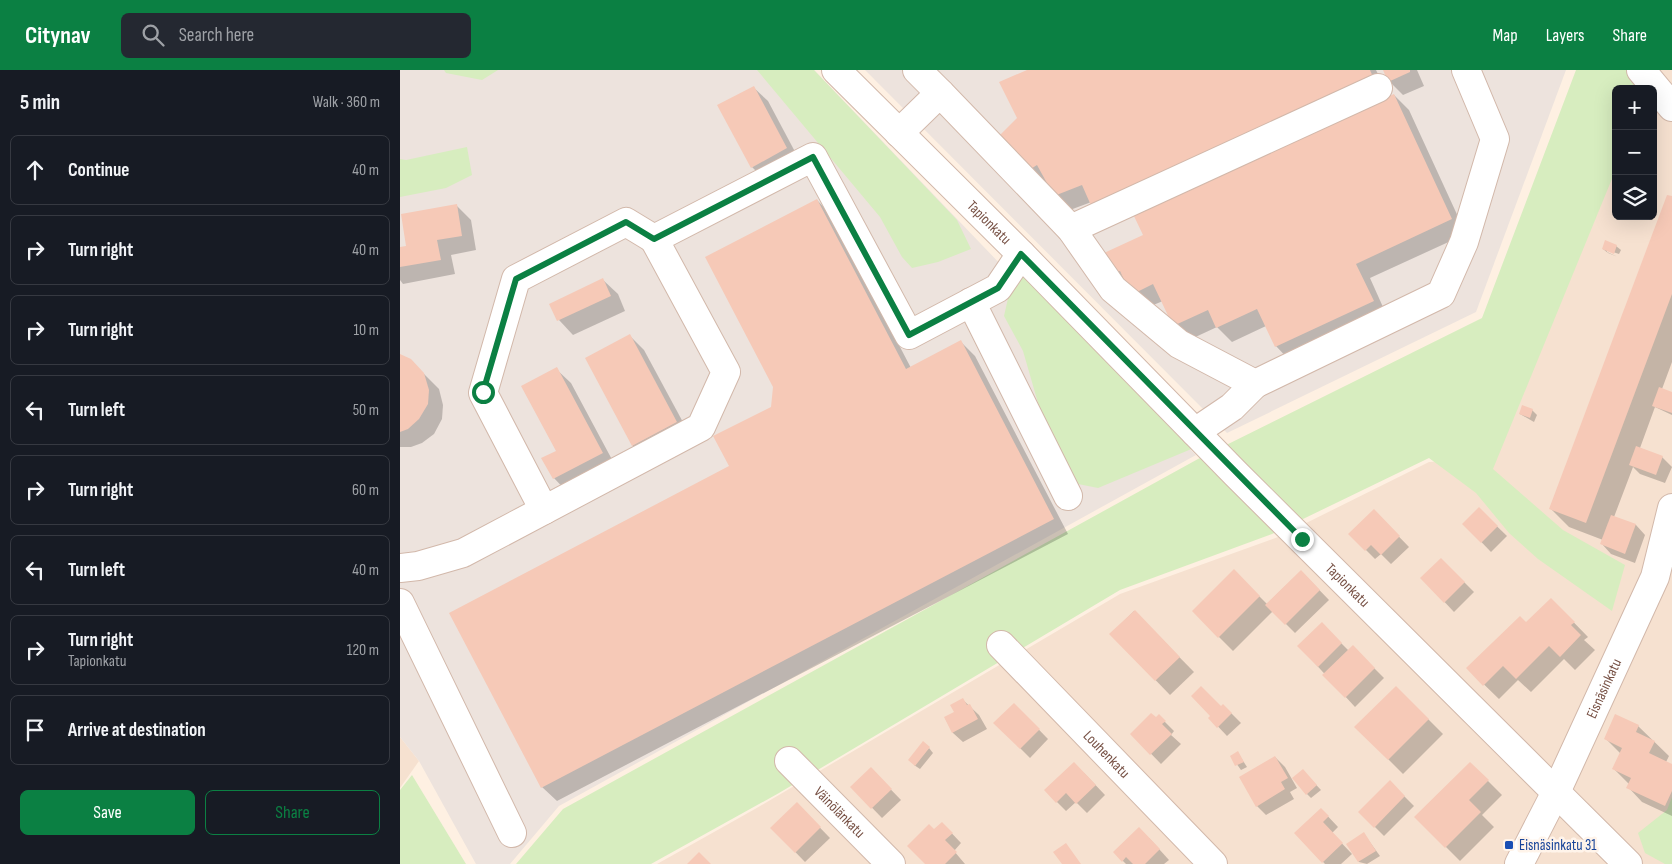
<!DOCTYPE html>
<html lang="en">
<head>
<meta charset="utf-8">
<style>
	:root { --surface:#171b24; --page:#242831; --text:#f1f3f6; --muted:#9ea1a6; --line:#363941; --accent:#0b8043 }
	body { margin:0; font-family:"Sofia Sans Condensed",sans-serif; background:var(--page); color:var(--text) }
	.controls { position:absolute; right:15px; top:15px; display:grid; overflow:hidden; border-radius:8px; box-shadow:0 5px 20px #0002 }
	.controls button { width:45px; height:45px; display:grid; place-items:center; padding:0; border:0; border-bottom:1px solid var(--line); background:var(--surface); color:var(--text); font:25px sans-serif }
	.stop { position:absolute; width:15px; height:15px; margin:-11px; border:4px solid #0b8043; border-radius:50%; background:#fff }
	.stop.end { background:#0b8043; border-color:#fff; box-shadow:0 1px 5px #0008 }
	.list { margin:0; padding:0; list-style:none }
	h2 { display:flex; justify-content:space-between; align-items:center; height:65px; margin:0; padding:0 20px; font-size:21px }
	h2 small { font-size:16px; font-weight:400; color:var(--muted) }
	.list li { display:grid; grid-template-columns:32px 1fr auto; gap:15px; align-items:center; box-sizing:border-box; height:70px; margin:0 10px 10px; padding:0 10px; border:1px solid var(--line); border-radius:8px }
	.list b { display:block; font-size:19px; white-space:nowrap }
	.list p { margin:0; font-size:16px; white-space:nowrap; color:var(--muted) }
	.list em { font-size:16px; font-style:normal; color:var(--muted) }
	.actions { display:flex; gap:10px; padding:15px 20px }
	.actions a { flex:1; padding:11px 0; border:1px solid var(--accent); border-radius:8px; text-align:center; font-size:18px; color:var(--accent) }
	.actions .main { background:var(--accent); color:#fff }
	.icon { flex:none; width:28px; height:28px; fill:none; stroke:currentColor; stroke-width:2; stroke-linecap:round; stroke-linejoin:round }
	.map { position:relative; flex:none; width:1272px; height:794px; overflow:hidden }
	header { display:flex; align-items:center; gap:30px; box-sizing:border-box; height:70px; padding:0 25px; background:var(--accent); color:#fff }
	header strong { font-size:24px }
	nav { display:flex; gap:28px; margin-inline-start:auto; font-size:18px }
	.search { width:350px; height:45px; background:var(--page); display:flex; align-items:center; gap:12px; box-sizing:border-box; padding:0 18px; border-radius:8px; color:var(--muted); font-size:19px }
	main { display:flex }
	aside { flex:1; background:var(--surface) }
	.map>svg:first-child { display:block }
</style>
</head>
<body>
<header>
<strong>Citynav</strong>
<div class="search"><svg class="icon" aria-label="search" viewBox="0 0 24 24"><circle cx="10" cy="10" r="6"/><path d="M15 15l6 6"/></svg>Search here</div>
<nav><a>Map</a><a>Layers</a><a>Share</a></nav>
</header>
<main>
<aside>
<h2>5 min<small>Walk · 360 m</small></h2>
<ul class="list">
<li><svg class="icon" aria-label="ahead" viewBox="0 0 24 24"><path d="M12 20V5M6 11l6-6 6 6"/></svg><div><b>Continue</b></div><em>40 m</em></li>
<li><svg class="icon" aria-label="right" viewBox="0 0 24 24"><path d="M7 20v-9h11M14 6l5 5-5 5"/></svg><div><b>Turn right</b></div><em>40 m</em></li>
<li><svg class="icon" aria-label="right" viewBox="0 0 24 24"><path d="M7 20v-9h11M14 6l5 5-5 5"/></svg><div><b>Turn right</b></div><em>10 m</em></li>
<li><svg class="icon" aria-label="left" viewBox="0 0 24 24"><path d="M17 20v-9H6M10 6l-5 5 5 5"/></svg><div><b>Turn left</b></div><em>50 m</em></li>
<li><svg class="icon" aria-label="right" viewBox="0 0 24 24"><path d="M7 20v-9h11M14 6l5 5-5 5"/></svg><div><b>Turn right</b></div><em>60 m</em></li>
<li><svg class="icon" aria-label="left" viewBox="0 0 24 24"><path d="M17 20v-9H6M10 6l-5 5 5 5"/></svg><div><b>Turn left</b></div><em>40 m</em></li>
<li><svg class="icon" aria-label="right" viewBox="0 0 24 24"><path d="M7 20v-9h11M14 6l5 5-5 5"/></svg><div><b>Turn right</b><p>Tapionkatu</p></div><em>120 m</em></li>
<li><svg class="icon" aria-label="arrive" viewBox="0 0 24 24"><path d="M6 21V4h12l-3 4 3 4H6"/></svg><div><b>Arrive at destination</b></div></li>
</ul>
<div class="actions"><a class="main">Save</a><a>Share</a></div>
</aside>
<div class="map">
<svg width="1272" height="794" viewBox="0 0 1272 794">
	<rect width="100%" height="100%" fill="#fef0e2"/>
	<!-- residential -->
	<g fill="#f6e1d0">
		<polygon points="1256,0 1272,0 1272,794 257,794 355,739 720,524 878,467 1029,392 1087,389 1216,93 1216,146 1253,146 1253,19"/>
		<polygon points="0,667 19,691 0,718"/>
	</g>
	<!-- industrial -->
	<g fill="#ede3dd">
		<polygon points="0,0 414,0 606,200 796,385 159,736 110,794 76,794 19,691 0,667"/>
		<polygon points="465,0 1166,0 1076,242 827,363"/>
	</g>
	<!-- green -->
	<g fill="#d7edbf">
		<polygon points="44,0 98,0 82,10 46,3"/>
		<polygon points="357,0 414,0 557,150 571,179 538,192 512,198 502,187 480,147"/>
		<polygon points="1176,0 1256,0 1249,19 1216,19 1216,99 1093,399 1163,460 1225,495 1212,541 1138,489 1109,463 1076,423 1029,388 872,464 720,520 379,723 251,794 116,794 163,739 798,389 1082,248"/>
		<polygon points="67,77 72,105 46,118 0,127 0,89 6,90"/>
		<polygon points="630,201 801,375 698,418 673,413 647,364 623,281 604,246 612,211"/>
		<polygon points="12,705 66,794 0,794 0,720"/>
		<polygon points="1272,727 1272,794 1265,794 1245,783 1238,763 1267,740"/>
	</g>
	<!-- shadow -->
	<g fill="#0003">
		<polygon points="628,0 976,0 987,22 670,140 655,125 648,112 641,116 627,101 618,48"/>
		<polygon points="984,0 1017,0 1024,16 1003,25 989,11"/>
		<polygon points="353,17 368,31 401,93 366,111 352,97"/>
		<polygon points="994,25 1009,40 1066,164 970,208 987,246 890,291 876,276 866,256 832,272 817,257 789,270 774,256 763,231 746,238 715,203 744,166"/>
		<polygon points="1272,128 1272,292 1262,319 1272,323 1272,345 1255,337 1240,378 1262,387 1272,397 1265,413 1240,404 1233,397 1214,447 1236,455 1245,465 1235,493 1211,484 1202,474 1203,470 1169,457 1150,438"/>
		<polygon points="417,130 431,145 511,298 561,272 575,286 668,464 157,731 142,717 331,397 372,338"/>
		<polygon points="56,135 71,150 76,180 51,185 55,204 3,214 0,210 0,178 8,177"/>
		<polygon points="1216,176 1221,180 1219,184 1207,180 1207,182 1218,187 1208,183 1203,179"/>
		<polygon points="203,210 218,224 225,241 173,265 159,250 151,234"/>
		<polygon points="230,266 244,280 291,367 248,390 233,376 187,289"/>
		<polygon points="0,285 10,290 39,319 43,335 42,349 34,364 22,373 11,377 0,377"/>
		<polygon points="156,299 171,313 216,397 168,423 154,408 157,381"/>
		<polygon points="1132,340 1137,345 1134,352 1120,344"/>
		<polygon points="1079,439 1107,466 1091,482 1064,454"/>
		<polygon points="974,441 1009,477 991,494 981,484 975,489 950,464"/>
		<polygon points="1041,489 1074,522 1054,542 1022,508"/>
		<polygon points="834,501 867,534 901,501 929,530 895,563 873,541 833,581 793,541"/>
		<polygon points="1151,529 1188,567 1184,570 1195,580 1175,600 1164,589 1131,622 1118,610 1099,629 1068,599 1126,554"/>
		<polygon points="734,541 794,602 770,625 711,564"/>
		<polygon points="922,554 949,581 953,577 984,608 955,637 899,576"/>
		<polygon points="996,617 1043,664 1003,704 956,657"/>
		<polygon points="563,630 579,645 587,659 563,672 553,663 545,648 556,642"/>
		<polygon points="614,634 648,669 630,688 595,653"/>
		<polygon points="823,635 841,653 827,666 810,648"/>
		<polygon points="759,646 774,661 771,665 781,674 761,694 732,664"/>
		<polygon points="1238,656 1269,686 1266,692 1272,696 1272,746 1242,732 1228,717 1229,714 1214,699 1221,684 1205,668"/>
		<polygon points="529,678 533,683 520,699 514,695"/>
		<polygon points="838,683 847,697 841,700 831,686"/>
		<polygon points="875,687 885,697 897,718 890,722 894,729 866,745 857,736"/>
		<polygon points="1070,693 1102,725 1082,745 1094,757 1060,791 1016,747"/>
		<polygon points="471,699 501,730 482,748 452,717"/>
		<polygon points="684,703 705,725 687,743 676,732 666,741 646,721"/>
		<polygon points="907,705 921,720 911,728 907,724"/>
		<polygon points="990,712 1014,736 984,766 960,742"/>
		<polygon points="397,734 430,768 405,792 372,758"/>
		<polygon points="921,739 938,757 932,763 952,784 941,794 925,794 896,763"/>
		<polygon points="542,753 561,773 554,781 565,794 527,794 534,761"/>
		<polygon points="964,764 980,786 967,794 959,792 948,774"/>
		<polygon points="749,768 769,790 764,794 726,794 714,782"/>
	</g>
	<!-- building -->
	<g fill="#f6c9b7">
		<polygon points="627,0 970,0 973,7 693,140 682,115 654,126 637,95 626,102 595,70 617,48 599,12"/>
		<polygon points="983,0 1010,0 1010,2 988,12"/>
		<polygon points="354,16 387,78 351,98 317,35"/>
		<polygon points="994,24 1052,149 956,194 974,231 875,277 857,239 816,258 808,240 773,256 753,214 731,225 720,201 714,204 704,183 743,165 733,144"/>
		<polygon points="1267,125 1272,126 1272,224 1186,453 1149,439"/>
		<polygon points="417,129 506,299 561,270 654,449 141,718 49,543 329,396 313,366 371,337 373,317 305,187"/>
		<polygon points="57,134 62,166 37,170 41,190 0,197 0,177 6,176 1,144"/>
		<polygon points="1205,170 1217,175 1214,184 1202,179"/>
		<polygon points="203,208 211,226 157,251 149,234"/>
		<polygon points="230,264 277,352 232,376 185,288"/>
		<polygon points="0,284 11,289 24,303 29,320 28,334 19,349 8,359 0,362"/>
		<polygon points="157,297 203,383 153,409 141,388 156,381 121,316"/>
		<polygon points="1259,317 1272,322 1272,343 1252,336"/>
		<polygon points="1122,335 1133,339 1130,348 1119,344"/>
		<polygon points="1236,376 1263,386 1256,405 1229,395"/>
		<polygon points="1079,437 1098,456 1081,473 1062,454"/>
		<polygon points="974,439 1000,466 981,485 971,475 965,481 948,464"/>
		<polygon points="1211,445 1236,454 1225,484 1200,474"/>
		<polygon points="1041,488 1065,512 1044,533 1020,508"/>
		<polygon points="834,499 860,526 818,568 792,541"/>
		<polygon points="901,500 920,520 885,555 865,535"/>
		<polygon points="1151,528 1175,552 1171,555 1181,565 1160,587 1149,576 1116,609 1103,596 1083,616 1066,598 1120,546 1126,552"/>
		<polygon points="735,540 780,587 755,611 709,564"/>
		<polygon points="922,552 942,573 918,597 897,576"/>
		<polygon points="953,575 975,598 945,628 922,605"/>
		<polygon points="801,616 821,636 823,634 832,643 817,658 808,648 810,646 791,626"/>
		<polygon points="996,616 1029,649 988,690 954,657"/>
		<polygon points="563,628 567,635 570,634 578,649 552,663 544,647 554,642 550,635"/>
		<polygon points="614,633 640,659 620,679 593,653"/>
		<polygon points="751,643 756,647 759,644 766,651 762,654 772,664 750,685 730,664"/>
		<polygon points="1215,644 1239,655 1236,662 1255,671 1249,683 1272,694 1272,721 1265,736 1226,718 1231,708 1212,699 1222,678 1204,669"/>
		<polygon points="523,671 530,677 515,696 508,690"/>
		<polygon points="838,681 844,692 835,696 830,686"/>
		<polygon points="875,686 888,708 881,712 885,719 856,737 839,707"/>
		<polygon points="674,692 696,715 676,734 666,723 656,733 644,720"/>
		<polygon points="1070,692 1089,710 1069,730 1081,742 1045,778 1014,747"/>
		<polygon points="471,697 492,719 471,739 450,717"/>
		<polygon points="903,699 917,715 906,725 892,708"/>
		<polygon points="990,710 1005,726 974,758 958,742"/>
		<polygon points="397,732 421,757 395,783 370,758"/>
		<polygon points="921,738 929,746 923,752 943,773 922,793 894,763"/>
		<polygon points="542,752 553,763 545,770 557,782 545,794 525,794 507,776 529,754 534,759"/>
		<polygon points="739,757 760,779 745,794 733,794 726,787 722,792 713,782"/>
		<polygon points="964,762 976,781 958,792 946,774"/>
		<polygon points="666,773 681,794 662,794 653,782"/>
		<polygon points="299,782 311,794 287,794"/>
	</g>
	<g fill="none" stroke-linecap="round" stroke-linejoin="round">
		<!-- minor casing -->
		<g stroke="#d2b8aa" stroke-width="30">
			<g id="minor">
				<path id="s1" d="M436,0L621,184L836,404L1228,794"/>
				<polyline points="517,0 540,23"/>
				<polyline points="1241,0 1272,37"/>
				<polyline points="499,63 540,23 671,159 713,219 779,274 855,314 1041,224 1064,172 1095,69 1066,0"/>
				<polyline points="671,159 978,18"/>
				<polyline points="571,232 668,426"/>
				<polyline points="795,362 832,337 855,314"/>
				<polyline points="144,440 83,323 116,209 226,152 254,169"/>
				<polyline points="0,498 18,496 63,483 301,357 326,302 254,169 413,87 509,265 598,218 621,184"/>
				<polyline points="0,533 112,763"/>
				<path id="s2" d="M601,575L813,794"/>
				<path id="s3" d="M389,691L491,794"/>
				<path id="s4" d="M1119,794L1157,720L1255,507L1272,438"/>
			</g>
		</g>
		<!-- minor -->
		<use href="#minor" stroke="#fff" stroke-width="28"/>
	</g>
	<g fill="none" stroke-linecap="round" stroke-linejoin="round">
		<!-- route -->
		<polyline stroke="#0b8043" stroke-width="6" points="83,322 116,209 226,152 254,169 413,87 509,265 598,218 621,184 902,469"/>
	</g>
	<!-- markers -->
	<rect fill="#1a4fb4" stroke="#fff4ea" stroke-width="2" x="1104" y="770" width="10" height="10" rx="2.5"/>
	<g text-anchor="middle" stroke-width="5" stroke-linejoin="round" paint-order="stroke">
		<!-- street labels -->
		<g font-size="15" fill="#785246" stroke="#fff4ea">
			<text dy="5" stroke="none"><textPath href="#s1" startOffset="216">Tapionkatu</textPath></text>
			<text dy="5" stroke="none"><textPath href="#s1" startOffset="726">Tapionkatu</textPath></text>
			<text dy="5" stroke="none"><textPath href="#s4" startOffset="195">Eisnäsinkatu</textPath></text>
			<text dy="5" stroke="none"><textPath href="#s2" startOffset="152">Louhenkatu</textPath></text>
			<text dy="5" stroke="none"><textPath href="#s3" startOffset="72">Väinölänkatu</textPath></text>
		</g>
		<!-- transit labels -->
		<g font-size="15" fill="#164399" stroke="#fff4ea" text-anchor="start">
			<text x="1119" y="780">Eisnäsinkatu 31</text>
		</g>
	</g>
</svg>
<div class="controls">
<button>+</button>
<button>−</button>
<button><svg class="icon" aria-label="layers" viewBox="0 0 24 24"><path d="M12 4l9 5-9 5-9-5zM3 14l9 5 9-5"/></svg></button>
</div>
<div class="stop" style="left:83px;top:322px"></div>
<div class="stop end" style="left:902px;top:469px"></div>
</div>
</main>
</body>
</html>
